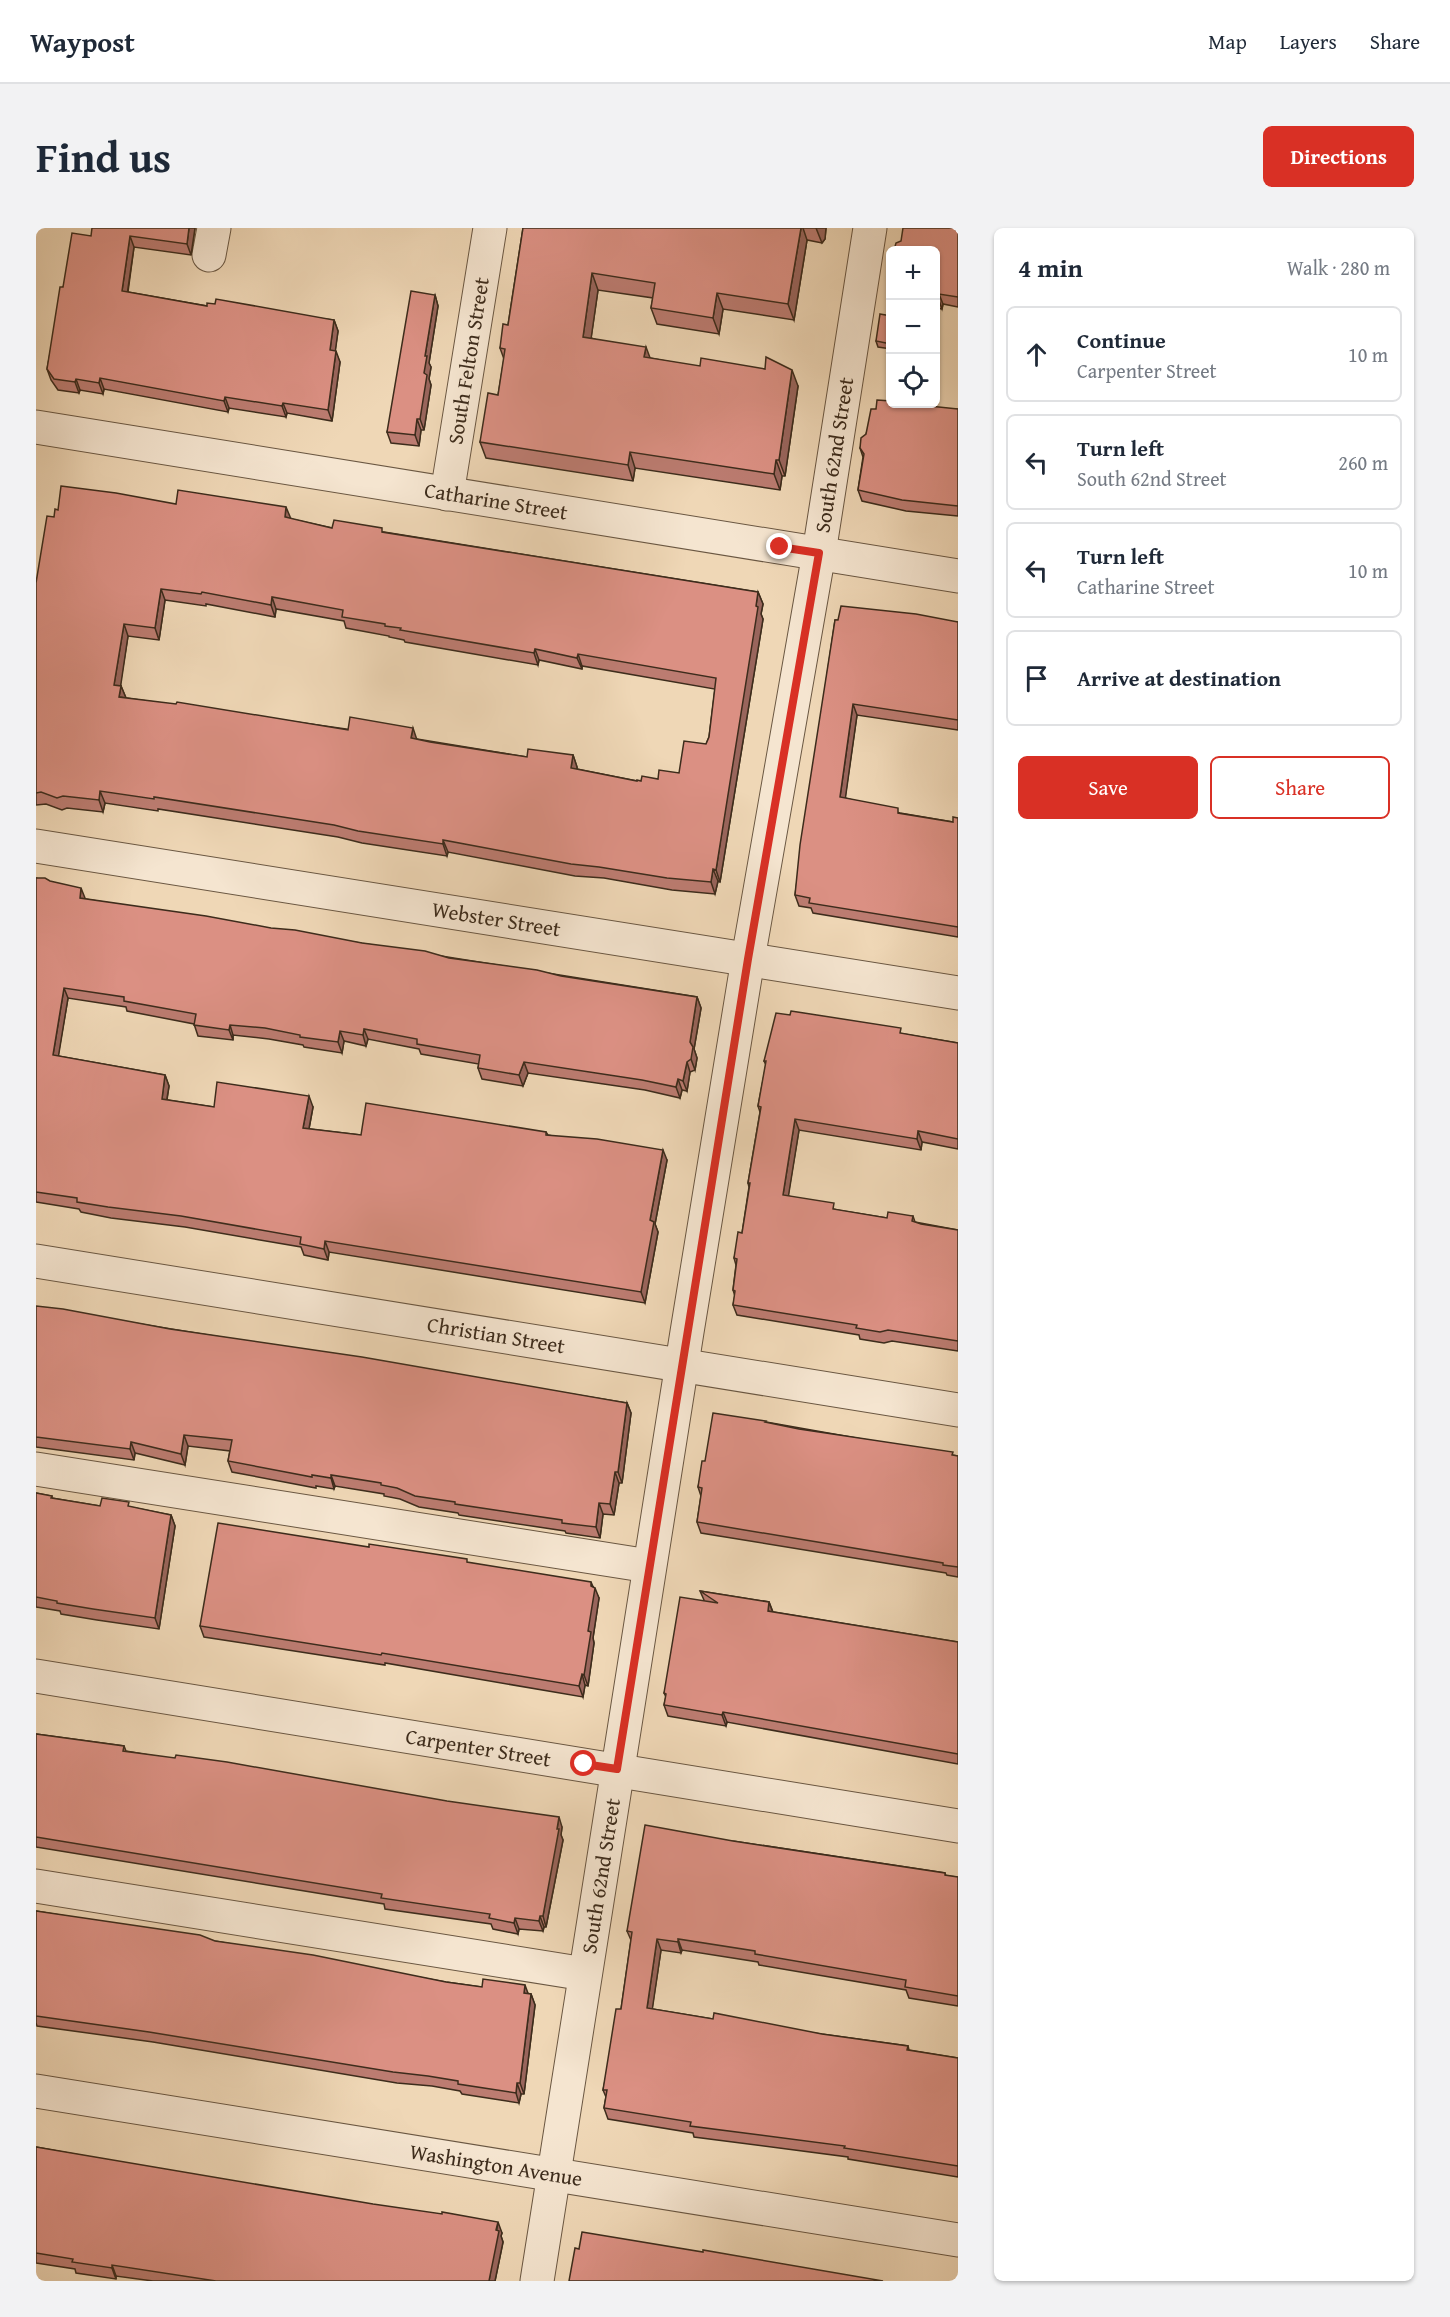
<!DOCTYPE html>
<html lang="en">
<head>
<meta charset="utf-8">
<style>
	:root { --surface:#fff; --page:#f2f2f3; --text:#1f2937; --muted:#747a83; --line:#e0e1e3; --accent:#d93025 }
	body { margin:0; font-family:"Gentium Book Plus",serif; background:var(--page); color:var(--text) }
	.controls { position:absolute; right:18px; top:18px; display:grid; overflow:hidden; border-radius:9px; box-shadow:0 2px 4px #0004 }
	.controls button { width:54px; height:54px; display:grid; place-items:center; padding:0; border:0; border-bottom:2px solid var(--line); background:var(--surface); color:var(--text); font:30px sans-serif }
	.stop { position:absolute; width:18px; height:18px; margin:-14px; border:4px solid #d93025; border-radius:50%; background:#fff }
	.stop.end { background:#d93025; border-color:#fff; box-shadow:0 2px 6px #0008 }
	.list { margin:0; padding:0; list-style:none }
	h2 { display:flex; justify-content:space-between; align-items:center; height:78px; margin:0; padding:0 24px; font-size:26px }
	h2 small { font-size:20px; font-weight:400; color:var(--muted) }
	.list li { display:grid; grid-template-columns:39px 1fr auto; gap:18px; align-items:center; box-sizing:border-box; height:96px; margin:0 12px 12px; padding:0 12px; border:2px solid var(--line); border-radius:9px }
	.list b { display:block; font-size:22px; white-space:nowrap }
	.list p { margin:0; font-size:20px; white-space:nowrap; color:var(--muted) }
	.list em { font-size:20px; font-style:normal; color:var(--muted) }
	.actions { display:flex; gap:12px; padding:18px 24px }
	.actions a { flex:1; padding:14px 0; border:2px solid var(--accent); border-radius:9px; text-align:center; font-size:21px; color:var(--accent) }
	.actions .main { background:var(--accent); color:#fff }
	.icon { flex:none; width:33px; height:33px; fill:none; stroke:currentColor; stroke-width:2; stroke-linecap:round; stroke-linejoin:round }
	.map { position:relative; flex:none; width:922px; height:2053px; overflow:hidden; border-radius:9px }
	header { display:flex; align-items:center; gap:36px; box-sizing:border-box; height:84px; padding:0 30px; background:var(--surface); border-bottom:2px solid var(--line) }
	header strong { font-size:28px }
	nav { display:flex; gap:33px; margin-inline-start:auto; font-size:21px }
	.intro { display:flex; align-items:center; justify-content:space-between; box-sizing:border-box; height:144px; padding:0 36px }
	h1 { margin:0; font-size:42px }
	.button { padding:15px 27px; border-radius:9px; background:var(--accent); color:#fff; font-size:21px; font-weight:700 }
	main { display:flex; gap:36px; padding:0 36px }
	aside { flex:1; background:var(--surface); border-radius:9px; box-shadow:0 2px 4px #0004 }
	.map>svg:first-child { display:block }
</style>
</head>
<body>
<header>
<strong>Waypost</strong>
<nav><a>Map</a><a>Layers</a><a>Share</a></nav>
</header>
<div class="intro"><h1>Find us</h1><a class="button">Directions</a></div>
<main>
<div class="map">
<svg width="922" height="2053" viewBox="0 0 922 2053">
	<rect width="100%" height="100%" fill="#efd7b6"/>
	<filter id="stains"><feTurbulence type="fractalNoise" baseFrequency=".00333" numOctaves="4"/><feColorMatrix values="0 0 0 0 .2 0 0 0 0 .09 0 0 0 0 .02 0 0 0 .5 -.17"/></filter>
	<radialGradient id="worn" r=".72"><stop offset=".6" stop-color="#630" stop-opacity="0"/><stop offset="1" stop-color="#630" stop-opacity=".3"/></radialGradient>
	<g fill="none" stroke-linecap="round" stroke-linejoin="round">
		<!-- minor casing -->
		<g stroke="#6a5742" stroke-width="35">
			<g id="minor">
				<polyline points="173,27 178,0"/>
				<path id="s1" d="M0,199L922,348"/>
				<path id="s2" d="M411,266L454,0"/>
				<path id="s3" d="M0,618L922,765"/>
				<path id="s4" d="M0,1033L922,1182"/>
				<polyline points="0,1241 613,1338"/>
				<path id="s5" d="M0,1448L922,1598"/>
				<polyline points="0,1658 549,1746"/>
				<path id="s6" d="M0,1863L922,2012"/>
				<path id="s7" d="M501,2053L651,1104L712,731L783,325L834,0"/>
			</g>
		</g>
		<!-- minor -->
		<use href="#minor" stroke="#f5e5d0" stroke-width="33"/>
	</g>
	<!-- wall -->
	<g fill="#bc7c71" stroke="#3d2c1c" stroke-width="1.5" fill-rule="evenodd">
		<polygon points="159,0 155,27 98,19 92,64 171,78 298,92 302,103 299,123 304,134 296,193 251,185 250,189 193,180 192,184 68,161 67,166 44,162 43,165 22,162 15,152 11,141 27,59 55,8"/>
		<polygon points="487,0 790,0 789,11 786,15 771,12 758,92 687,81 683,106 621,96 615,80 617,70 562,62 555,110 614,130 762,158 749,248 746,248 744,262 599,240 597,253 450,230 444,214 462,167 468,131 464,120 472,97"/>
		<polygon points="922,0 922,79 907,76 906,81 900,80 900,22"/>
		<polygon points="399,67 402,78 393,135 395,139 393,151 395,157 388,202 385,202 383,218 355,215 351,204"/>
		<polygon points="855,88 855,121 842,119 840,113"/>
		<polygon points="840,181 922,181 922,288 870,283 826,273 822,262 827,229 824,220 830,206"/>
		<path d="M140,276L255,291L296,300L348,304L722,364L727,376L725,386L727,391L684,654L682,653L679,666L636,662L568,650L539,648L412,624L411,628L326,615L302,609L122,581V583L69,575L67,584L31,580L26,582L10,576L0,577V355L18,289L22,282ZM129,372L170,378V376L239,389L240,381L308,393L310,400L353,408V409L368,412L369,414L502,437L503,432L546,441V438L679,461L673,509L670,516L643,545L622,551L601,553L541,541V539L537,527L491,529L381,511L90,470L85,458H84L92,408L123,412Z"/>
		<polygon points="799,392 922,394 922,502 821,487 809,570 864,585 917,594 922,590 922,709 777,685 775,680 763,678 759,667"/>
		<polygon points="0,650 49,671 661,769 665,780 658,821 661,830 659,842 654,844 651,863 646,862 644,870 609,862 492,845 487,858 446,851 442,840 443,836 385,826 383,821 332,811 330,818 308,813 306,825 268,819 267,817 233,811 197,807 197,812 162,808 158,796 91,783 90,779 32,770 22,828 129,847 133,858 131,872 178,879 277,879 273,901 325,907 510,904 512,907 631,932 619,996 622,1004 609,1075 293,1024 292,1032 268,1027 265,1019 149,999 75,990 45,984 43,981 0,974"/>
		<polygon points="754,787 922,815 922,921 886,914 885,922 763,902 752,968 801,982 851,990 877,988 879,994 922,1002 922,1123 856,1113 848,1115 824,1111 823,1107 701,1087 697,1077 699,1068 697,1062 700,1037 698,1030 706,1005 713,959 712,955 724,884 722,878 730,837 728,833"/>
		<polygon points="0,1079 591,1175 595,1185 586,1255 583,1255 578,1287 567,1286 564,1310 530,1305 529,1303 423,1287 422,1285 383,1279 364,1271 348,1268 348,1266 299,1258 298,1261 280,1258 280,1260 196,1244 192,1233 194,1223 152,1218 149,1237 99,1225 98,1232 0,1219"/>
		<polygon points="730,1194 922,1228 922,1349 911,1347 910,1345 665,1305 661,1294 665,1268 662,1259 669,1233"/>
		<polygon points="0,1265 16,1268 16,1270 64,1278 94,1279 135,1287 139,1298 123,1401 61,1392 25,1386 24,1383 0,1379"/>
		<polygon points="333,1319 433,1335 557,1359 563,1370 557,1410 558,1415 552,1458 549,1457 547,1469 349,1435 349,1437 168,1409 164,1398"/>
		<polygon points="664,1363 733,1374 737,1384 922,1414 922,1536 691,1494 690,1498 632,1488 628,1477 630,1469 628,1465 668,1372"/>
		<polygon points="0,1506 88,1518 90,1523 526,1599 525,1607 527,1612 510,1699 508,1699 507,1703 483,1701 482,1706 457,1701 455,1696 349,1681 348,1676 0,1619"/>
		<polygon points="697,1613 909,1645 910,1648 922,1649 922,1778 873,1770 870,1762 723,1737 722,1734 646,1722 645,1725 625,1722 616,1781 677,1791 872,1818 873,1822 922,1830 922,1949 812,1931 812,1929 658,1909 657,1905 572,1891 568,1880 570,1869 567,1862 585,1781 595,1712 591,1703"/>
		<polygon points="0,1683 179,1713 410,1754 495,1766 499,1777 488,1866 485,1866 483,1875 426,1866 424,1863 396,1858 361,1855 117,1814 1,1798 0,1795"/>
		<polygon points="0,1919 466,2005 465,2008 467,2014 459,2053 117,2053 80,2048 80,2051 40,2045 39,2041 0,2035"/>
	</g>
	<!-- shaded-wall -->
	<g fill="#99655c" stroke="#3d2c1c" stroke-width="1.5">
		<polygon points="153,0 159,0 155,27 151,16"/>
		<polygon points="765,0 767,0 771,12 758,92 752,76"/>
		<polygon points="780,0 790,0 789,11 786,15"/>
		<polygon points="94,8 98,19 90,74 86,63"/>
		<polygon points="556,45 562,62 553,125 547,109"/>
		<polygon points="681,65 687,81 683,106 677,90"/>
		<polygon points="903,66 907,76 906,81 902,70"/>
		<polygon points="399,67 402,78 393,135 395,139 393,151 395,157 388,202 384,191 389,128"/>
		<polygon points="298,92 302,103 298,133 294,122"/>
		<polygon points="610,119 616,135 608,129"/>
		<polygon points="300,123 304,134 296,193 292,182"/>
		<polygon points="756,142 762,158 749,248 743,232"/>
		<polygon points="64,150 68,161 67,166 63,155"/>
		<polygon points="40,151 44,162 43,165 39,154"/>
		<polygon points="189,169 193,180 192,184 188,173"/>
		<polygon points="247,175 251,185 250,189 246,178"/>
		<polygon points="381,191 385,202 383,218 379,207"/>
		<polygon points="594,224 599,240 597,253 592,237"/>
		<polygon points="740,232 746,248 744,262 738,246"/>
		<polygon points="250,279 255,291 249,289"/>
		<polygon points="125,361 129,372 123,412 119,400"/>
		<polygon points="722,364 727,376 725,386 727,391 684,654 680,642"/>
		<polygon points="236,369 240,381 239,389 235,377"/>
		<polygon points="88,396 92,408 83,469 78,457"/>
		<polygon points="499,421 503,432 502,437 498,425"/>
		<polygon points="542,426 546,438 546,441 541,430"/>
		<polygon points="85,458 90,470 83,469"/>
		<polygon points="817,476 821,487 808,580 804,569"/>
		<polygon points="377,500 381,512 375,510"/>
		<polygon points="537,527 541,539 539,552 535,540"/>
		<polygon points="64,563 69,575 67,584 63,572"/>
		<polygon points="407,612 412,624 411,628 407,616"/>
		<polygon points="677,641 682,653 679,666 675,654"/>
		<polygon points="45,660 49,670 47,680 44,670"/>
		<polygon points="28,760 32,770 21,837 17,827"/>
		<polygon points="661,769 665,780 658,821 661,830 659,842 655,831 654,814"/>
		<polygon points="194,797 197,807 197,812 193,802"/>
		<polygon points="328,801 332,811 330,818 327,807"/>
		<polygon points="304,803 308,813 306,825 302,814"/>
		<polygon points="488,834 492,845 487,858 483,847"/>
		<polygon points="651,834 654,844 651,863 647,853"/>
		<polygon points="129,847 133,858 129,882 126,871"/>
		<polygon points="642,851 646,862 644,870 640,859"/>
		<polygon points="273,868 277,879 271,911 267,900"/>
		<polygon points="759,891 763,902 751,977 747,967"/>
		<polygon points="882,903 886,914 885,922 881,911"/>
		<polygon points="627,922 631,932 619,996 622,1004 609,1075 605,1064 614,992"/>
		<polygon points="289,1013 293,1024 292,1032 288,1021"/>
		<polygon points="591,1175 595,1185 586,1255 582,1244"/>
		<polygon points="148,1207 152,1218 149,1237 145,1226"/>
		<polygon points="95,1214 99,1225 98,1232 94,1221"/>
		<polygon points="579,1244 583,1255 578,1287 574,1276"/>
		<polygon points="295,1247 299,1258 298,1261 295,1250"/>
		<polygon points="563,1275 567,1286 564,1310 560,1299"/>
		<polygon points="135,1287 139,1298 123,1401 119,1390"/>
		<polygon points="555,1354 559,1363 559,1360 563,1370 557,1410 558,1415 552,1458 548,1447 552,1403"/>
		<polygon points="733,1374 737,1385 732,1383"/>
		<polygon points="546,1446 549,1457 547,1469 543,1458"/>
		<polygon points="687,1484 691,1494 690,1498 686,1487"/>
		<polygon points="523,1589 526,1599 525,1607 527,1612 510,1699 507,1688"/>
		<polygon points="504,1688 508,1699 507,1703 503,1693"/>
		<polygon points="479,1690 483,1701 482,1706 478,1695"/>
		<polygon points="621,1711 625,1722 615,1790 611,1780"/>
		<polygon points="642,1711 646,1722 645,1725 642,1714"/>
		<polygon points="489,1757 493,1768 488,1765"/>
		<polygon points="495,1766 499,1777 488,1866 484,1855"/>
		<polygon points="481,1855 485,1866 483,1875 480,1865"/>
		<polygon points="462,1994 466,2005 465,2008 467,2014 459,2053 453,2053"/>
		<polygon points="76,2037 80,2048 80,2051 76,2040"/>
	</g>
	<!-- building -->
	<g fill="#db9083" stroke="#3d2c1c" stroke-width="1.5" fill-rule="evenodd">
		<polygon points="56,0 153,0 151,16 94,8 86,63 171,78 171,75 179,76 180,71 298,92 294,122 300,123 292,182 247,175 246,178 189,169 188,173 64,150 63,155 40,151 39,154 18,151 11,141 24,59 27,59 36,5 55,8"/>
		<polygon points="487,0 765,0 752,76 681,65 677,90 615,80 619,55 556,45 547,109 610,119 608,129 664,138 665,130 729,141 730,129 756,142 743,232 740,232 738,246 594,224 592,237 444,214 452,165 462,167 469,121 464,120 467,96 472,97"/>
		<polygon points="867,0 922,0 922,69 903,66 902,70 900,70 900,22 858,22 860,15 865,13"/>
		<polygon points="375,63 399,67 389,128 391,128 388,145 391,147 384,191 381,191 379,207 351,204"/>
		<polygon points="844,86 855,88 855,116 840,113"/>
		<polygon points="841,172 855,173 855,176 874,176 922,181 922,278 866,272 822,262 828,226 824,220 825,210 830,206 835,181 840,181"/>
		<path d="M25,258L80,265L140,276L142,262L250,279L249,289L296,300L298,292L346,300V304L722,364L720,378L722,379L680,642L677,641L675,654L631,650L563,639L535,636L407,612V616L322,603L298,597L118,569V571L64,563L63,572L27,568L21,570L5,564L0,565V355L11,288L18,289L19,281L22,282ZM125,361L165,366L166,364L235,377L236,369L307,382L306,389L349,396V398L365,400L364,402L498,425L499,421L541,430L542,426L680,450L673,509L670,516L648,513L643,545L623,542L622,551L606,548L605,553L601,552V553L535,540L537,527L492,521L491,529L394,514L375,510L377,500L314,489L312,502L141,474L140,476L83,469L85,458L78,457L88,396L119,400Z"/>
		<polygon points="805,378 880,386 922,394 922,492 817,476 804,569 862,580 862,585 917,594 917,589 922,590 922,699 773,675 774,670 759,667 764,617 799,392 802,392"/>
		<polygon points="0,650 9,650 14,653 45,660 44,670 170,688 235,700 259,702 326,715 389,723 413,730 501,742 525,748 661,769 654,814 657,819 655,831 651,834 647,853 642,851 640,859 606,852 488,834 483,847 442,840 444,827 381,816 381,811 328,801 327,807 304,803 302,814 264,809 264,807 229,800 194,797 193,802 158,797 160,786 88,773 88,769 28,760 17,827 129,847 126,871 178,879 181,854 273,868 267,900 325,907 330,875 510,904 510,907 561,911 627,922 614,992 618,994 605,1064 289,1013 288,1021 264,1016 265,1009 145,988 72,979 41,974 41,970 0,964"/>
		<polygon points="755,783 865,800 864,805 922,815 922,911 882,903 881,911 759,891 747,967 798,975 797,981 851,990 852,984 877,988 876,993 885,996 922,1002 922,1113 852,1102 844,1104 820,1100 821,1097 697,1077 699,1063 697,1062 701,1031 698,1030 702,1004 706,1005 714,955 712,955 725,879 722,878 730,833 728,833 740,785 754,787"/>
		<polygon points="0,1078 27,1081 134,1101 326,1129 591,1175 582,1244 579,1244 574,1276 563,1275 560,1299 526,1295 526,1292 419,1276 419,1274 379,1268 361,1260 345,1257 345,1255 295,1247 295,1250 276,1247 276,1249 192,1233 196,1212 148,1207 145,1226 95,1214 94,1221 0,1209"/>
		<polygon points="677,1185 730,1193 729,1194 763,1201 917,1224 916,1227 922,1228 922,1339 907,1337 907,1335 661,1294 666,1260 662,1259 666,1233 669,1233"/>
		<polygon points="0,1265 16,1268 15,1270 64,1278 66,1270 93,1274 92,1278 135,1287 119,1390 57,1381 21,1375 21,1373 0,1369"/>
		<polygon points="182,1295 333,1319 333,1316 431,1331 431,1334 555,1354 555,1358 559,1360 552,1403 555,1404 548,1447 546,1446 543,1458 346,1425 345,1427 164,1398"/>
		<polygon points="664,1363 733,1374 732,1383 922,1414 922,1526 687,1484 686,1487 628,1477 630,1466 628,1465 644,1369 682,1375"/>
		<polygon points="0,1506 88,1518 87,1523 139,1530 140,1527 191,1534 411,1573 523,1589 521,1601 523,1601 507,1688 504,1688 503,1693 479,1690 478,1695 453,1690 454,1686 345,1670 346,1666 0,1609"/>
		<polygon points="609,1597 697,1613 909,1645 909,1647 922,1649 922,1768 869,1759 870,1752 719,1726 719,1723 642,1711 642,1714 621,1711 611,1780 677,1791 678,1785 786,1806 872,1818 871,1822 922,1830 922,1938 808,1920 809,1918 654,1898 655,1894 568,1880 571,1862 567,1862 580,1781 585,1781 596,1704 591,1703"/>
		<polygon points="0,1683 164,1707 179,1713 277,1727 410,1754 446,1759 447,1751 489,1757 488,1765 495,1766 484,1855 481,1855 480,1865 422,1856 422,1853 392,1848 357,1844 113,1804 0,1788"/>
		<polygon points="0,1919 337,1976 406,1986 406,1984 462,1994 460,2002 463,2003 453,2053 180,2053 76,2037 76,2040 36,2034 37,2031 0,2025"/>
		<polygon points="546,2004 667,2024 667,2022 696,2027 847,2053 533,2053 539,2020 543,2021"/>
	</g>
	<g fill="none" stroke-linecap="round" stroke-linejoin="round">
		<!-- route -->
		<polyline stroke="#d93025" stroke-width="8" points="548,1536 581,1541 712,731 783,325 744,319"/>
	</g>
	<g text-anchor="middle" stroke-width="6" stroke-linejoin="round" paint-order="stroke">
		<!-- street labels -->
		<g font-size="21" fill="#3d2c1c" stroke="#f5e5d0">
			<text dy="7" stroke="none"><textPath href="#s2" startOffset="135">South Felton Street</textPath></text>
			<text dy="7" stroke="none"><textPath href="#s7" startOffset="1850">South 62nd Street</textPath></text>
			<text dy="7" stroke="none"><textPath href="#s1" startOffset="466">Catharine Street</textPath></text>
			<text dy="7" stroke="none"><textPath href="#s3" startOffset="466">Webster Street</textPath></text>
			<text dy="7" stroke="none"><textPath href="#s4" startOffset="466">Christian Street</textPath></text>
			<text dy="7" stroke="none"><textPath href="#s5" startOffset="448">Carpenter Street</textPath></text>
			<text dy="7" stroke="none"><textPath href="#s7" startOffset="410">South 62nd Street</textPath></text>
			<text dy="7" stroke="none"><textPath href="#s6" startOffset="466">Washington Avenue</textPath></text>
		</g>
	</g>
	<rect width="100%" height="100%" filter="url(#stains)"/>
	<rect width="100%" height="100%" fill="url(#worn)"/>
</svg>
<div class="controls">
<button>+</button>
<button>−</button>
<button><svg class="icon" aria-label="locate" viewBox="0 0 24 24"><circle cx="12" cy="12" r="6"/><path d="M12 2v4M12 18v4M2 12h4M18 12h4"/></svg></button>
</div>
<div class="stop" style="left:548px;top:1536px"></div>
<div class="stop end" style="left:744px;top:319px"></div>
</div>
<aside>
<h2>4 min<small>Walk · 280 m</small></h2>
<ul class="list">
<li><svg class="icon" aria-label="ahead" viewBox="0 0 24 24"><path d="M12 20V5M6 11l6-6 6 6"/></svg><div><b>Continue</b><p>Carpenter Street</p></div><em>10 m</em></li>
<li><svg class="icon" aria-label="left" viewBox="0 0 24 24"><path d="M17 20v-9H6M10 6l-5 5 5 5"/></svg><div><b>Turn left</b><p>South 62nd Street</p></div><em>260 m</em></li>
<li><svg class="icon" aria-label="left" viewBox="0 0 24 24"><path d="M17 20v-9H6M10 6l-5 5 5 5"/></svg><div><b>Turn left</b><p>Catharine Street</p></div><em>10 m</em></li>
<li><svg class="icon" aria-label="arrive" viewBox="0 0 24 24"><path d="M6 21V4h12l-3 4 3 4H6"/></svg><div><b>Arrive at destination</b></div></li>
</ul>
<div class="actions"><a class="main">Save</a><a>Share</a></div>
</aside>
</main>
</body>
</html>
